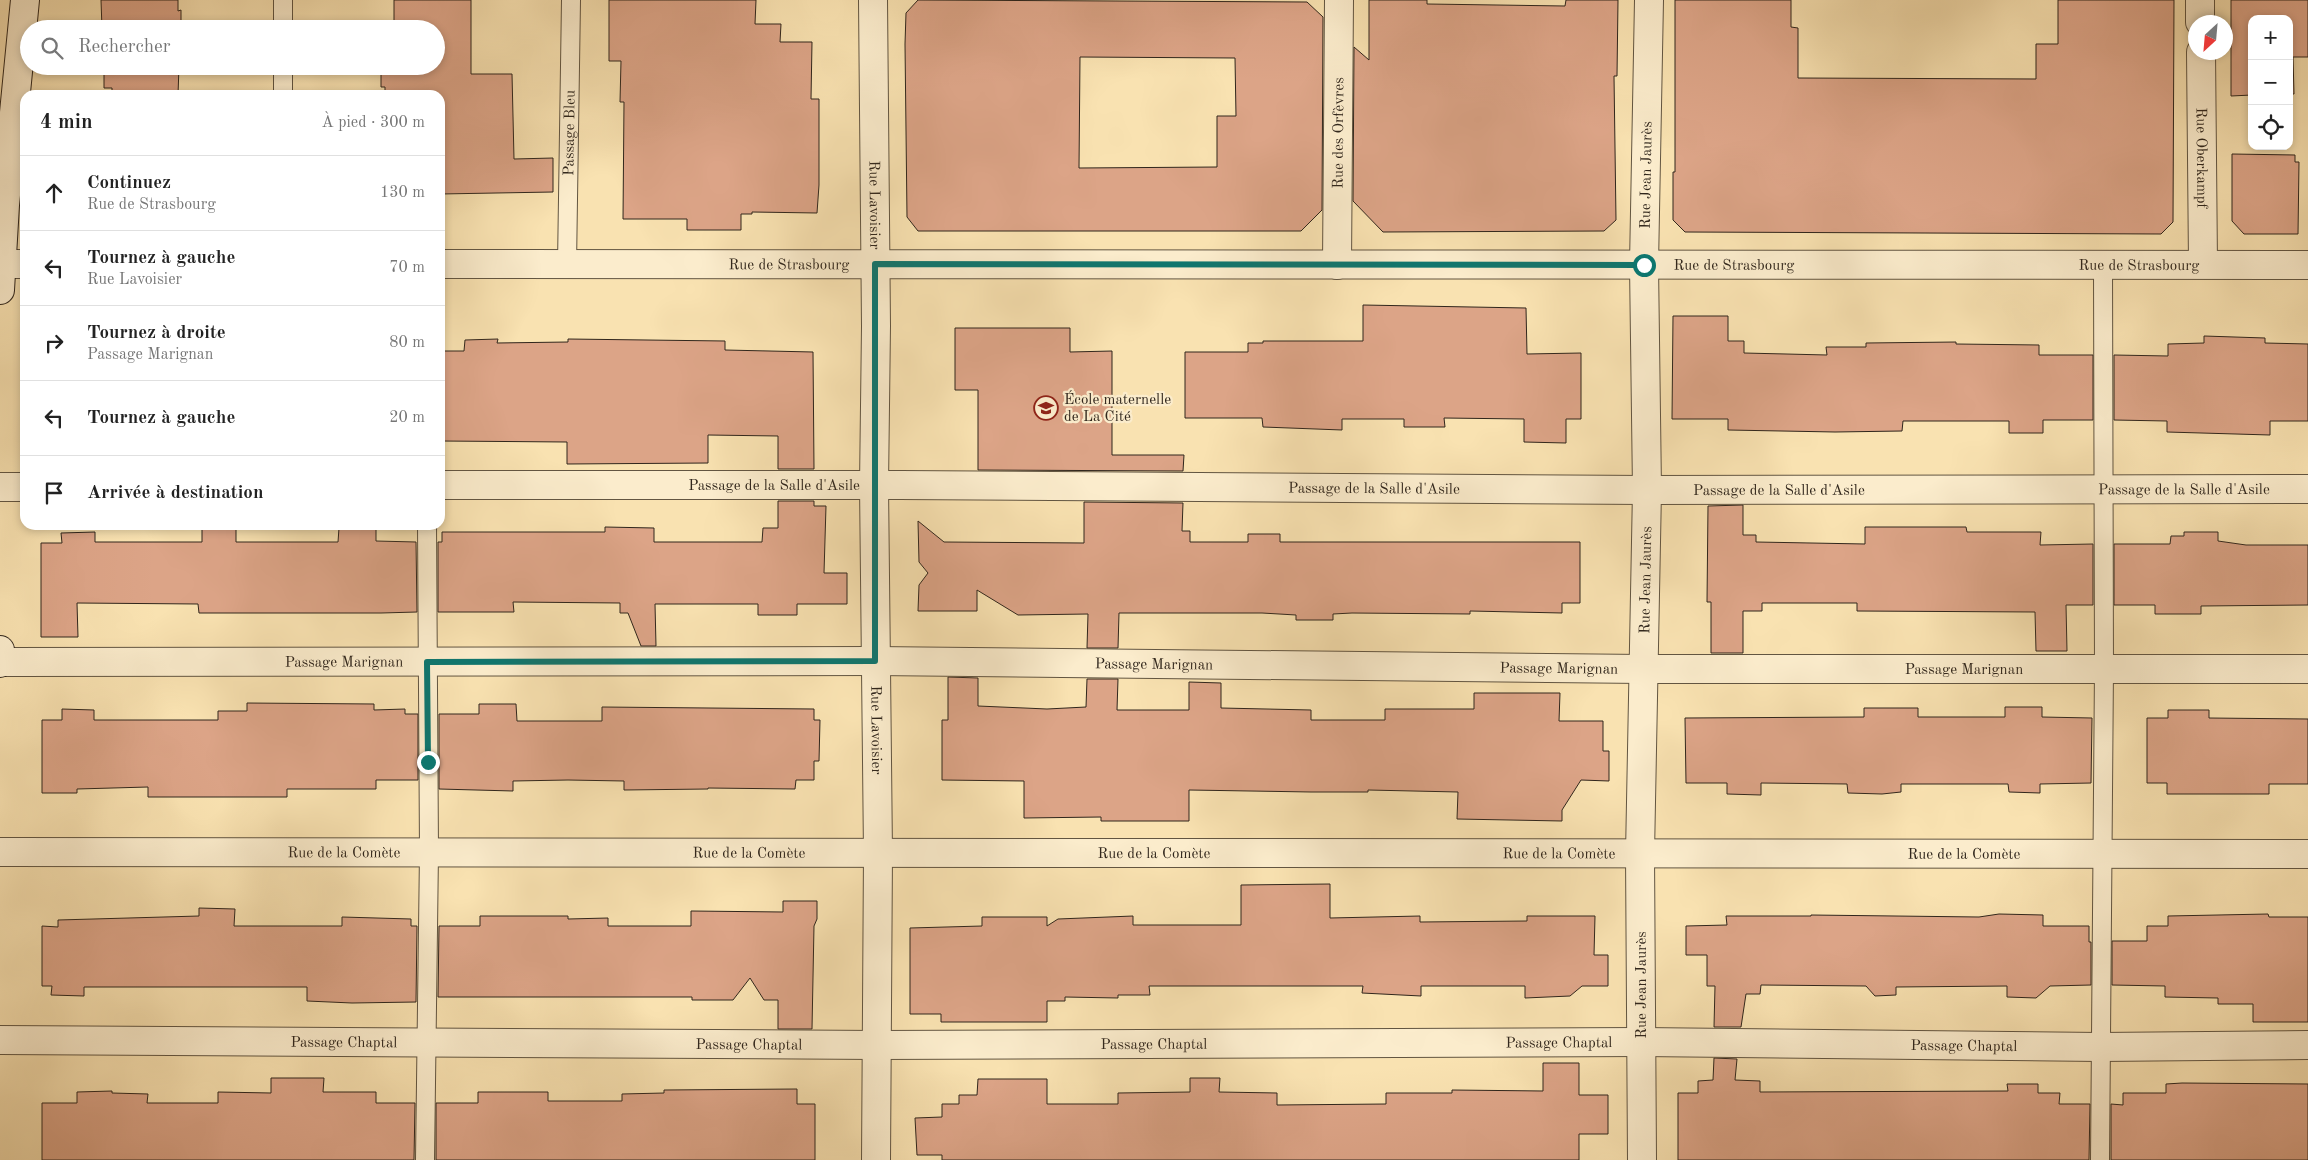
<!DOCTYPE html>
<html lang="fr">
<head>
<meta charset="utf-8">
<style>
	:root { --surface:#fff; --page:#f6f6f6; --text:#222; --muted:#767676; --line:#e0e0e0 }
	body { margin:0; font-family:"Old Standard TT",serif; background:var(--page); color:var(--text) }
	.controls { position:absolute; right:15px; top:15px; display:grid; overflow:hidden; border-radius:10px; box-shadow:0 2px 8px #0003 }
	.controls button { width:45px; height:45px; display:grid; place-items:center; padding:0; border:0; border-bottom:1px solid var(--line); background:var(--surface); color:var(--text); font:25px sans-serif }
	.compass { position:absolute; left:2188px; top:15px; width:45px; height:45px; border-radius:50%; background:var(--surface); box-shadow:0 2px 8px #0003; rotate:206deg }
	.stop { position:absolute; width:15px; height:15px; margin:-11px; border:4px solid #0f766e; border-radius:50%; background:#fff }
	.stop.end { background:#0f766e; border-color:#fff; box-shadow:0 1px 5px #0008 }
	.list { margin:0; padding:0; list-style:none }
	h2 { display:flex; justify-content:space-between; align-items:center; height:65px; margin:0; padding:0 20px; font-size:21px }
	h2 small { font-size:16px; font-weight:400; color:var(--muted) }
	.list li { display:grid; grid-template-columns:32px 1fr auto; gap:15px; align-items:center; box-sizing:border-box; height:75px; padding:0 20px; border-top:1px solid var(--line) }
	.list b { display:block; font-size:19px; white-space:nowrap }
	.list p { margin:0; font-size:16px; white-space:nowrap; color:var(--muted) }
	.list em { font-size:16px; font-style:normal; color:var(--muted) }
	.icon { flex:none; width:28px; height:28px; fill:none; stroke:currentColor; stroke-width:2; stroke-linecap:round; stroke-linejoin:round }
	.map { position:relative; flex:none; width:2308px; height:1160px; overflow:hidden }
	.search { position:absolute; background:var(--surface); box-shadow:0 2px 8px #0003; left:20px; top:20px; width:425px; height:55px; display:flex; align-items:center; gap:12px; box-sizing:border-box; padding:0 18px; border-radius:28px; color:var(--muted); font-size:19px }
	.panel { position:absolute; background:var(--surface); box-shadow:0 2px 8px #0003; left:20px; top:90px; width:425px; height:440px; border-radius:15px }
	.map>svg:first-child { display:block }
</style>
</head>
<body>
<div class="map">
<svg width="2308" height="1160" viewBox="0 0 2308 1160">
	<rect width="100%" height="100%" fill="#f9e2b1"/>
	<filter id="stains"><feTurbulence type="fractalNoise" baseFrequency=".004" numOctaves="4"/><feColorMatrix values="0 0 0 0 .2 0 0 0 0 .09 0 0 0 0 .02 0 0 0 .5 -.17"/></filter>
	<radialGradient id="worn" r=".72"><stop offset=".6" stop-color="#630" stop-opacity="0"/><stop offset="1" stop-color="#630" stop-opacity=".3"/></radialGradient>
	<!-- building -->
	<g fill="#dca487" stroke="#30261c" fill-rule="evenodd">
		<polygon points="101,0 178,0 178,11 181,10 181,29 102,29"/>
		<polygon points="394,0 471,0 471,74 512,74 514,159 553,158 553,192 440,194 440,95 385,95 385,87 381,87 381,66 436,66 436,29 381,29 381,26 394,26"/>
		<polygon points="609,0 756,0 755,24 781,24 780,42 812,42 811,99 819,99 819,185 817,213 752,212 752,214 741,214 741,230 687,230 687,219 623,219 624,102 620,102 621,61 609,61"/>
		<path d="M918,0L1307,2L1323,17L1322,210L1301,231H918L907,217L905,44L906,13ZM1080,57L1235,58L1236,116H1217V167L1079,168Z"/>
		<polygon points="1369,0 1427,0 1427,4 1565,6 1566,0 1618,0 1617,76 1614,76 1616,220 1604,231 1383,232 1353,201 1354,47 1369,60"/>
		<polygon points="1675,0 1791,0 1791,27 1798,28 1798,78 2036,79 2036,44 2058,44 2058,0 2174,0 2173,222 2161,234 1685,232 1673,220 1673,172 1675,172"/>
		<polygon points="2231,0 2308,0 2308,57 2293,57 2294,94 2289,94 2289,19 2252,19 2252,95 2231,96"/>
		<polygon points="104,66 179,66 178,95 112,95 112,88 104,88"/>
		<polygon points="2232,154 2295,155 2295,162 2299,162 2298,234 2244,234 2232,221"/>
		<polygon points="1363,305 1526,308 1527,354 1581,353 1581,419 1566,419 1566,443 1524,442 1524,419 1444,418 1445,427 1404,427 1404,419 1342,419 1342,430 1263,427 1262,418 1185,418 1185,352 1248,352 1248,343 1263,343 1263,341 1363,341"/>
		<polygon points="1673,316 1728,316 1728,341 1744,341 1744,353 1827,355 1826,347 1866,347 1866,343 1956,342 1956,344 2039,345 2039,355 2093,355 2093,420 2043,420 2043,433 2009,433 2009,421 1903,421 1902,431 1835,432 1728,430 1728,419 1672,419"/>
		<polygon points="955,328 1070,328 1070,352 1112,351 1112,455 1184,455 1183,471 978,470 978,390 955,390"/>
		<polygon points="2204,336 2265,338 2265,343 2308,344 2308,421 2270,421 2270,435 2167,432 2167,421 2114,420 2114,355 2168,356 2168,344 2204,343"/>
		<polygon points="498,339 497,343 568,342 568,339 725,341 725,350 813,352 814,469 778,469 778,436 708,435 708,463 567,464 567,442 440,441 440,351 464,351 465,340"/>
		<polygon points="778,501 814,501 814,506 826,506 824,573 847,573 847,604 797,604 797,615 758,615 758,604 655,604 656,646 641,646 628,613 620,613 620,603 513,602 514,612 438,612 438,542 442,542 442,532 605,532 605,527 654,528 654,542 762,542 763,528 778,528"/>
		<polygon points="1084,502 1183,503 1182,531 1190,531 1190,542 1248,542 1248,534 1280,534 1280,542 1580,542 1580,603 1562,603 1562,613 1470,611 1470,614 1352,613 1333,614 1333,620 1296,620 1296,615 1262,613 1119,613 1118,648 1087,648 1088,614 1018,615 977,590 977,611 918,611 919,585 928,573 919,562 918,521 944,542 1084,543"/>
		<polygon points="1743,505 1743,535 1756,535 1756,542 1865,544 1865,527 1966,527 1967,532 2041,532 2040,545 2093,544 2093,605 2066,605 2067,651 2036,651 2035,612 1857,611 1857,603 1762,603 1762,611 1743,611 1743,653 1711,653 1711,602 1707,602 1708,506"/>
		<polygon points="202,528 236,528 236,542 338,542 339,528 376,529 376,541 416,542 417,612 381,613 199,613 198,604 77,603 78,637 41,637 41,543 62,543 61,533 95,532 95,542 202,542"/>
		<polygon points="2184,532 2218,532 2218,541 2246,545 2308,545 2308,605 2201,606 2201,614 2155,614 2155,605 2114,605 2114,544 2170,544 2171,536 2184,536"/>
		<polygon points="948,677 978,678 978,706 1047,709 1086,707 1087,679 1118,679 1117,710 1189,710 1189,682 1221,683 1221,708 1311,710 1311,720 1385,720 1385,709 1474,709 1474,693 1560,693 1559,721 1603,721 1603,751 1609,751 1609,781 1581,780 1562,810 1562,821 1457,819 1458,792 1368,790 1368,792 1311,792 1189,790 1189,821 1101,821 1101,817 1024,818 1024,781 942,780 942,720 948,720"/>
		<polygon points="247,703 374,704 374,710 405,709 405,714 418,714 418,780 376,780 376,789 287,789 287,797 148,797 148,787 77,789 77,793 42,793 42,720 62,720 62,709 94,710 94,720 218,720 218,711 247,711"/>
		<polygon points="479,704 516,704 517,721 602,721 602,707 814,709 814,720 820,720 819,761 814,761 814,780 796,780 795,789 708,788 708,789 624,790 624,781 568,780 513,781 513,791 439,789 439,714 479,714"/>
		<polygon points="2005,707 2042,707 2042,717 2092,718 2091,783 2040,784 2040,793 2009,792 2008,784 1901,784 1901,792 1882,794 1848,793 1847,784 1761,783 1761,795 1727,794 1727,783 1686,783 1685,718 1864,717 1864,708 1918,708 1918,717 2005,717"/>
		<polygon points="2168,710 2209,710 2209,718 2308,719 2308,784 2269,784 2269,794 2167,794 2167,783 2147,783 2147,718 2168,718"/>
		<polygon points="1330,884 1330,918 1420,916 1420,922 1527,921 1527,916 1595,916 1594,955 1608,955 1608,986 1582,986 1570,996 1525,998 1525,986 1421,986 1421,996 1362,993 1363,986 1149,986 1150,995 1118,995 1118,998 1065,997 1065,1001 1047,1001 1047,1022 941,1022 941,1014 910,1014 910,928 982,926 982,917 1047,917 1047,926 1058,919 1133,916 1133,925 1241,925 1241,885"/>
		<polygon points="783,901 817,901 817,919 814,926 812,1029 778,1029 778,1000 764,1000 750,978 733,1000 692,1000 692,997 438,997 439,926 480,926 480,916 568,916 568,919 608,918 608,926 691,926 691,911 783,912"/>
		<polygon points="199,908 235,909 234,926 342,926 342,917 411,919 411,926 417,926 416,1002 352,1003 307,1001 307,987 84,987 84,996 51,995 52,986 42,986 42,926 58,927 58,920 199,916"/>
		<polygon points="1999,914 2043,915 2043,926 2089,926 2089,942 2091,942 2091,985 2050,986 2036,998 2007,997 2007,986 1896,987 1896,995 1875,996 1866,986 1761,985 1760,994 1746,994 1741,1027 1714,1027 1715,986 1707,986 1707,955 1686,955 1686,926 1727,925 1726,916 1811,916 1811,915 1979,917"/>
		<polygon points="2268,914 2269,917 2308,917 2308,1022 2253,1022 2253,1004 2218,1004 2218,998 2165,997 2165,986 2112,985 2112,941 2147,941 2147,926 2168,926 2168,916"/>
		<polygon points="1714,1058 1737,1059 1735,1080 1760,1081 1760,1092 2008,1091 2007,1084 2038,1084 2038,1093 2060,1093 2059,1104 2090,1104 2089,1160 1678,1160 1678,1093 1698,1093 1698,1081 1713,1080"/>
		<polygon points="1543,1063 1579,1063 1579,1095 1608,1095 1608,1134 1579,1134 1579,1160 942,1160 942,1155 917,1155 915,1118 942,1117 942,1104 959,1104 959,1095 977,1095 978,1079 1047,1079 1047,1104 1118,1104 1118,1093 1190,1092 1190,1078 1220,1078 1219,1092 1277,1093 1277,1105 1386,1104 1386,1093 1452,1093 1452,1090 1543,1091"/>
		<polygon points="271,1078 324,1078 323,1092 376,1092 376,1103 415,1103 414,1160 42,1160 42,1103 77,1103 77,1092 112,1091 112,1093 148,1094 147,1103 218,1103 218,1092 271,1093"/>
		<polygon points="2182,1083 2308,1084 2308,1160 2111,1160 2111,1104 2123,1105 2123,1093 2166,1093 2166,1084"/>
		<polygon points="797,1089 797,1104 815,1104 815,1160 436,1160 436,1103 478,1103 478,1092 548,1092 548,1101 622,1101 622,1094 664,1093 664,1090"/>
	</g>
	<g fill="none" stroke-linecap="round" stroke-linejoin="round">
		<!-- lane casing -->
		<g stroke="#625541" stroke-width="20">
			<g id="lane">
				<polyline points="283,29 283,0"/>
				<polyline points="283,95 283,66"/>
				<path id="s1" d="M567,265L571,0"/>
				<polyline points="425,1160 429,852 427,525"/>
				<polyline points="2100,1160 2104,668 2103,266"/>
			</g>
		</g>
		<!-- street casing -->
		<g stroke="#625541" stroke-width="30">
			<g id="street">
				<path id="s2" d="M873,0L876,326L874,485L878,853L876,1160"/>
				<polyline points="2200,0 2200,22"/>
				<path id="s3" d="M2201,52L2203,264"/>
				<polyline points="0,264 25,264"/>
				<path id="s4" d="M440,264L2308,265"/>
				<path id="s5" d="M1337,265L1339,0"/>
				<path id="s6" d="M440,485H900L1647,490L2308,489"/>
				<polyline points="0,487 25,487"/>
				<path id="s7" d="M0,662L875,661L1643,669H2308"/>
				<path id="s8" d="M0,852L2308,854"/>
				<path id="s9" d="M0,1040L877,1045L1642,1042L2100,1047L2308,1045"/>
				<path id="s10" d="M1642,1160L1640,854L1647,490L1644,265L1649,0"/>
			</g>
		</g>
		<!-- secondary casing -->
		<g stroke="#30261c" stroke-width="30">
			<g id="secondary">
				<polyline points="0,290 5,205 25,0"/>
				<polyline points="0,650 0,663"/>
			</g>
		</g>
		<!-- lane -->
		<use href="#lane" stroke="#fbeccc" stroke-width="18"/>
		<!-- street -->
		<use href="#street" stroke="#fbeccc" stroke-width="28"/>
		<!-- secondary -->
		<use href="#secondary" stroke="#fbeccc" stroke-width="28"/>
	</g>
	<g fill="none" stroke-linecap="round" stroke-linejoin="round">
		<!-- route -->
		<polyline stroke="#0f766e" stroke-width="6" points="428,762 427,662 875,661 875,264 1644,265"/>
	</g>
	<!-- icons -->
	<defs>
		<g id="school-ring" transform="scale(1.25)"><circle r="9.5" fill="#fbeccc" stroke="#8f2418" stroke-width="1.5"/><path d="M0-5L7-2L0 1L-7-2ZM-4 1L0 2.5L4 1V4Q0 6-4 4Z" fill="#8f2418"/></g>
	</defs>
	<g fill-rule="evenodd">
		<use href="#school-ring" x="1046" y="408"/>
	</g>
	<g text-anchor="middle" stroke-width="4.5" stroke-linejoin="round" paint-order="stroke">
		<!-- street labels -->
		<g font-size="15" fill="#30261c" stroke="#fbeccc">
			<text dy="5" stroke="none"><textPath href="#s1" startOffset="132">Passage Bleu</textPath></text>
			<text dy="5" stroke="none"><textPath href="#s5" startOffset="132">Rue des Orfèvres</textPath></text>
			<text dy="5" stroke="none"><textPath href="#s3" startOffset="106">Rue Oberkampf</textPath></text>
			<text dy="5" stroke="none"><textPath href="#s10" startOffset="985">Rue Jean Jaurès</textPath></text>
			<text dy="5" stroke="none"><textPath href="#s2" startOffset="205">Rue Lavoisier</textPath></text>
			<text dy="5" stroke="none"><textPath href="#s4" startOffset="349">Rue de Strasbourg</textPath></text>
			<text dy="5" stroke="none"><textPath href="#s4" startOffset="1699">Rue de Strasbourg</textPath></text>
			<text dy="5" stroke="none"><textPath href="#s4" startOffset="1294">Rue de Strasbourg</textPath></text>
			<text dy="5" stroke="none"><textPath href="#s6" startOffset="334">Passage de la Salle d'Asile</textPath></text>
			<text dy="5" stroke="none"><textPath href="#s6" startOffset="934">Passage de la Salle d'Asile</textPath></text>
			<text dy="5" stroke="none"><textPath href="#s6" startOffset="1744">Passage de la Salle d'Asile</textPath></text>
			<text dy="5" stroke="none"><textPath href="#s6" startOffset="1339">Passage de la Salle d'Asile</textPath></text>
			<text dy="5" stroke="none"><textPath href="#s10" startOffset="580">Rue Jean Jaurès</textPath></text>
			<text dy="5" stroke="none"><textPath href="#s7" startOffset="344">Passage Marignan</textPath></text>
			<text dy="5" stroke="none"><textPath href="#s7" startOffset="1154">Passage Marignan</textPath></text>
			<text dy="5" stroke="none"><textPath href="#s7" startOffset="1559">Passage Marignan</textPath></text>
			<text dy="5" stroke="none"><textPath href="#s7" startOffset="1964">Passage Marignan</textPath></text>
			<text dy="5" stroke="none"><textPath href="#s2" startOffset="730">Rue Lavoisier</textPath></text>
			<text dy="5" stroke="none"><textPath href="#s8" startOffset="344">Rue de la Comète</textPath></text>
			<text dy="5" stroke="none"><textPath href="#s8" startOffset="749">Rue de la Comète</textPath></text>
			<text dy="5" stroke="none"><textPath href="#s8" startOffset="1154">Rue de la Comète</textPath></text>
			<text dy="5" stroke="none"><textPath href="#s8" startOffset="1559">Rue de la Comète</textPath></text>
			<text dy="5" stroke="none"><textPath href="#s8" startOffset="1964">Rue de la Comète</textPath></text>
			<text transform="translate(1641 985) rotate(-90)" y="5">Rue Jean Jaurès</text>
			<text dy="5" stroke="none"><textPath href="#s9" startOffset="344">Passage Chaptal</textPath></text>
			<text dy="5" stroke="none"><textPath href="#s9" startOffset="1559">Passage Chaptal</textPath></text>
			<text dy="5" stroke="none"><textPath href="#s9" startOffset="1154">Passage Chaptal</textPath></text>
			<text dy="5" stroke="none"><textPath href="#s9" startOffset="749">Passage Chaptal</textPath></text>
			<text dy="5" stroke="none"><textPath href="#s9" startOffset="1964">Passage Chaptal</textPath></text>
		</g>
		<!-- poi labels -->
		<g font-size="15" fill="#30261c" stroke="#fbeccc" text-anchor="start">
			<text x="1064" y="404">École maternelle<tspan x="1064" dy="17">de La Cité</tspan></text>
		</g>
	</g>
	<rect width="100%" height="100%" filter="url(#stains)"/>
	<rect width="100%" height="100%" fill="url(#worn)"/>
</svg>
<div class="controls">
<button>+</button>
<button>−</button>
<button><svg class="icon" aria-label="locate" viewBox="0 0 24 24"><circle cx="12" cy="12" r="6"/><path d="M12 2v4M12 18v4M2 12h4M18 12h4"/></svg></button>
</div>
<svg class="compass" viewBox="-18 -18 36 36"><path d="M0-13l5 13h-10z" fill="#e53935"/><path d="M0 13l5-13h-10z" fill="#767676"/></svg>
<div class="stop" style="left:1644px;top:265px"></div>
<div class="stop end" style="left:428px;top:762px"></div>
<div class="search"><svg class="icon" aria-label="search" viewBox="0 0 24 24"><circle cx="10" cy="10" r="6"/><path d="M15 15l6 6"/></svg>Rechercher</div>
<section class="panel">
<h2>4 min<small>À pied · 300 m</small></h2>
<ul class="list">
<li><svg class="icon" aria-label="ahead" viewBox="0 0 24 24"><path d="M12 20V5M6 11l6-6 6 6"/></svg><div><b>Continuez</b><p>Rue de Strasbourg</p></div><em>130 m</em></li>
<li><svg class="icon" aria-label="left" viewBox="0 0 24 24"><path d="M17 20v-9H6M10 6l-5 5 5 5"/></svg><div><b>Tournez à gauche</b><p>Rue Lavoisier</p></div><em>70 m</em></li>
<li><svg class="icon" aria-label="right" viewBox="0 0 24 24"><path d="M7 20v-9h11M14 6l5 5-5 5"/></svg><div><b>Tournez à droite</b><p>Passage Marignan</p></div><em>80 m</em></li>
<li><svg class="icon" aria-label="left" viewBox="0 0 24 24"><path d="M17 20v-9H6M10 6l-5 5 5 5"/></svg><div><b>Tournez à gauche</b></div><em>20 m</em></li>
<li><svg class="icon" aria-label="arrive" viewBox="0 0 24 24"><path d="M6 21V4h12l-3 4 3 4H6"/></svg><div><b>Arrivée à destination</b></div></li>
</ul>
</section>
</div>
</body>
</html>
